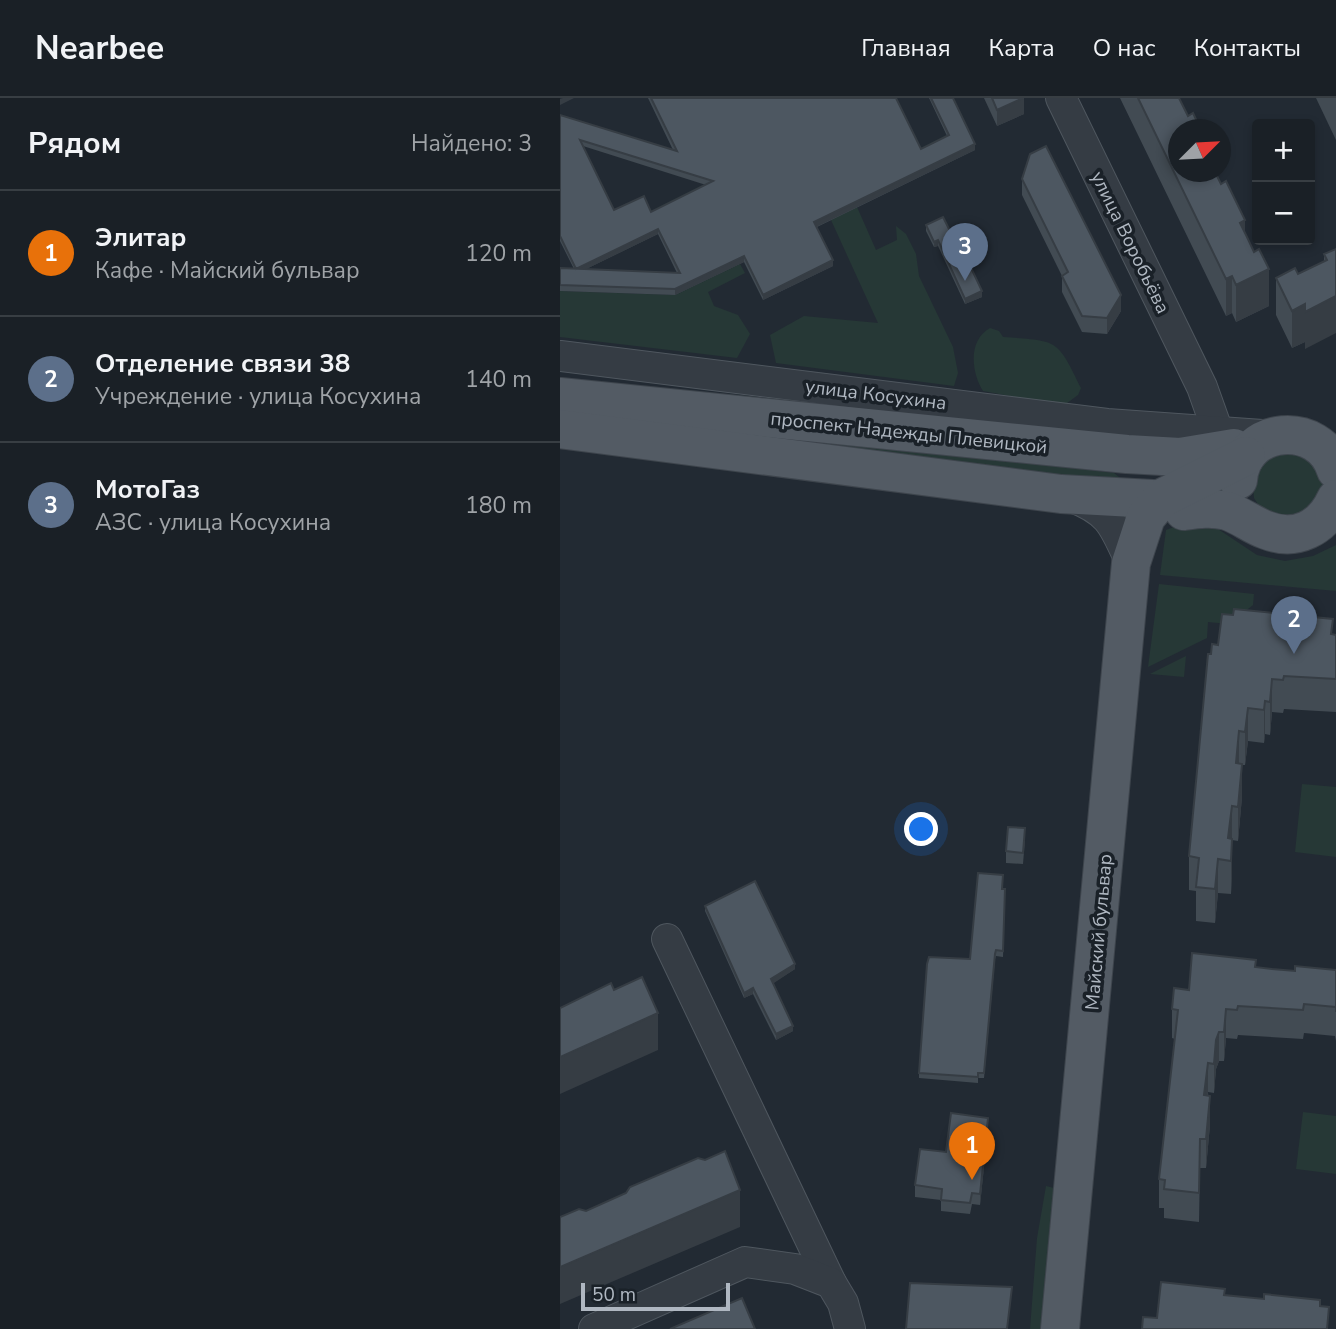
<!DOCTYPE html>
<html lang="ru">
<head>
<meta charset="utf-8">
<style>
	:root { --surface:#1a2026; --page:#272d32; --text:#f1f3f6; --muted:#9fa3a7; --line:#383e43; --accent:#b45309 }
	body { margin:0; font-family:"Nunito Sans",sans-serif; background:var(--page); color:var(--text) }
	.controls { position:absolute; right:21px; top:21px; display:grid; overflow:hidden; border-radius:7px; box-shadow:0 4px 10px #0003 }
	.controls button { width:63px; height:63px; display:grid; place-items:center; padding:0; border:0; border-bottom:2px solid var(--line); background:var(--surface); color:var(--text); font:35px sans-serif }
	.compass { position:absolute; left:608px; top:21px; width:63px; height:63px; border-radius:50%; background:var(--surface); box-shadow:0 4px 10px #0003; rotate:66deg }
	.scale { position:absolute; left:21px; bottom:18px; width:149px; box-sizing:border-box; padding-left:7px; border:4px solid #afb7c1; border-top:0; font-size:19px; line-height:24px; white-space:nowrap; color:#afb7c1; -webkit-text-stroke:5px #1a2128; paint-order:stroke }
	.you { position:absolute; left:362px; top:732px; width:24px; height:24px; margin:-18px; border:5px solid #fff; border-radius:50%; background:#1a73e8; box-shadow:0 0 0 10px #1a73e833 }
	.badge { display:grid; place-items:center; width:46px; height:46px; border-radius:50%; background:var(--accent); color:#fff; font-size:23px; font-weight:700 }
	.pin { position:absolute; translate:-50% -58px; filter:drop-shadow(0 2px 4px #0008) }
	.pin::after { content:''; position:absolute; top:37px; width:24px; height:21px; background:inherit; clip-path:polygon(0 0,100% 0,50% 100%) }
	.list { margin:0; padding:0; list-style:none }
	h2 { display:flex; justify-content:space-between; align-items:center; height:91px; margin:0; padding:0 28px; font-size:30px }
	h2 small { font-size:23px; font-weight:400; color:var(--muted) }
	.list li { display:grid; grid-template-columns:46px 1fr auto; gap:21px; align-items:center; box-sizing:border-box; height:126px; padding:0 28px; border-top:2px solid var(--line) }
	.list b { display:block; font-size:26px; white-space:nowrap }
	.list p { margin:0; font-size:23px; white-space:nowrap; color:var(--muted) }
	.list em { font-size:23px; font-style:normal; color:var(--muted) }
	.map { position:relative; flex:none; width:776px; height:1231px; overflow:hidden }
	header { display:flex; align-items:center; gap:42px; box-sizing:border-box; height:98px; padding:0 35px; background:var(--surface); border-bottom:2px solid var(--line) }
	header strong { font-size:33px }
	nav { display:flex; gap:38px; margin-inline-start:auto; font-size:24px }
	main { display:flex }
	aside { flex:1; background:var(--surface) }
	.map>svg:first-child { display:block }
</style>
</head>
<body>
<header>
<strong>Nearbee</strong>
<nav><a>Главная</a><a>Карта</a><a>О нас</a><a>Контакты</a></nav>
</header>
<main>
<aside>
<h2>Рядом<small>Найдено: 3</small></h2>
<ul class="list">
<li><span class="badge" style="background:#e8710a">1</span><div><b>Элитар</b><p>Кафе · Майский бульвар</p></div><em>120 m</em></li>
<li><span class="badge" style="background:#5c6f8a">2</span><div><b>Отделение связи 38</b><p>Учреждение · улица Косухина</p></div><em>140 m</em></li>
<li><span class="badge" style="background:#5c6f8a">3</span><div><b>МотоГаз</b><p>АЗС · улица Косухина</p></div><em>180 m</em></li>
</ul>
</aside>
<div class="map">
<svg width="776" height="1231" viewBox="0 0 776 1231">
	<rect width="100%" height="100%" fill="#222a33"/>
	<!-- green -->
	<g fill="#263836">
		<polygon points="297,109 316,152 337,142 336,128 346,136 356,156 359,178 393,249 398,275 394,288 216,265 210,237 244,218 318,225 271,122"/>
		<polygon points="180,166 185,175 148,194 154,208 178,217 190,236 177,260 0,239 0,193 115,197"/>
		<path d="M430,230L439,233L443,239C498,243 497,240 521,290L518,297L503,308L423,293C411,274 408,242 430,230Z"/>
		<polygon points="0,315 195,331 554,375 559,379 559,384"/>
		<polygon points="717,349 763,368 766,394 739,422 701,411 694,400 692,376"/>
		<polygon points="614,429 655,429 697,457 725,463 753,458 776,447 776,493 600,477 606,432"/>
		<polygon points="599,486 694,496 693,507 669,526 648,524 647,540 588,569"/>
		<polygon points="626,558 624,579 590,576"/>
		<polygon points="742,686 776,689 776,759 735,754"/>
		<polygon points="743,1014 776,1018 776,1076 736,1071"/>
		<polygon points="486,1088 494,1090 487,1231 470,1231 477,1140"/>
	</g>
	<g fill="none" stroke-linecap="round" stroke-linejoin="round">
		<!-- minor casing -->
		<g stroke="#4f575f" stroke-width="32">
			<g id="minor">
				<polyline points="501,0 642,289 663,348"/>
				<polyline points="0,258 547,326 702,337"/>
				<path d="M512,399C551,414 554,428 571,465"/>
				<polyline points="107,841 271,1185"/>
				<polyline points="34,1231 185,1164 235,1171 271,1185 283,1205 290,1231"/>
			</g>
		</g>
		<!-- major casing -->
		<g stroke="#3e454d" stroke-width="40">
			<g id="major">
				<polyline points="0,299 567,356 620,359 674,350"/>
				<polyline points="0,331 501,396 629,403 647,410"/>
				<path d="M678,382C682,327 760,321 776,372"/>
				<path d="M624,413C638,411 652,409 667,413C680,417 692,427 706,432C736,444 763,430 776,401"/>
				<polyline points="500,1231 571,465 586,419 602,400 686,358"/>
			</g>
		</g>
		<!-- minor -->
		<use href="#minor" stroke="#353c44" stroke-width="30"/>
		<!-- major -->
		<use href="#major" stroke="#535b64" stroke-width="38"/>
	</g>
	<!-- wall -->
	<g fill="#424b53" fill-rule="evenodd">
		<path d="M88,0H336L361,51L387,38L369,0H393L415,52L257,129L273,168L203,202L184,164L115,197L0,193V170L14,171L0,143V17L113,52ZM23,48L146,87L91,114L54,112ZM98,136L117,175L26,171Z"/>
		<polygon points="424,0 464,0 464,16 437,28"/>
		<polygon points="560,0 619,0 619,32 685,136 709,208 676,224 672,215 666,218"/>
		<polygon points="756,0 776,0 776,42"/>
		<polygon points="462,81 561,213 547,236 522,234 502,194 502,178 462,97"/>
		<polygon points="366,127 422,199 405,206 378,148 374,149 366,133"/>
		<polygon points="776,151 745,251 745,244 732,250 716,217 716,180 738,176 764,163 764,156"/>
		<polygon points="773,536 776,537 776,614 724,611 723,615 712,614 710,637 705,636 704,645 688,643 685,667 682,667 682,699 678,743 672,742 672,774 671,796 658,795 655,825 636,823 636,793 629,792 629,758 651,556 658,547"/>
		<polygon points="465,741 463,766 446,765 446,753"/>
		<polygon points="442,791 445,791 443,859 436,858 435,861 424,980 418,980 418,985 359,980 359,975"/>
		<polygon points="145,808 235,871 213,885 233,933 216,942 193,896 184,900 145,813"/>
		<polygon points="696,869 735,873 776,872 776,943 775,938 744,935 743,941 678,937 677,941 666,940 664,963 659,963 656,971 654,995 648,994 650,1027 646,1070 640,1070 639,1124 604,1120 604,1110 599,1110 599,1081 615,941 612,940 612,911 629,892"/>
		<polygon points="428,1031 420,1107 412,1106 410,1116 381,1113 381,1102 355,1099 355,1087 386,1054"/>
	</g>
	<!-- shaded-wall -->
	<g fill="#363d44">
		<polygon points="3,0 14,0 0,7 0,1"/>
		<polygon points="464,0 464,16 437,28 437,12"/>
		<polygon points="415,46 415,52 254,130 254,124"/>
		<polygon points="685,122 685,159 680,125"/>
		<polygon points="98,131 98,136 16,176 16,171"/>
		<polygon points="378,142 378,148 374,149 374,144"/>
		<polygon points="184,158 184,164 115,197 115,191"/>
		<polygon points="273,162 273,168 203,202 203,197"/>
		<polygon points="709,171 709,208 676,224 676,187"/>
		<polygon points="672,178 672,215 666,218 666,181"/>
		<polygon points="422,193 422,199 405,206 405,201"/>
		<polygon points="561,197 561,213 547,236 547,220"/>
		<polygon points="776,198 776,235 745,251 745,244 732,250 732,213 745,206"/>
		<polygon points="712,581 712,614 710,637 710,604"/>
		<polygon points="705,603 705,636 704,645 704,612"/>
		<polygon points="688,610 688,643 685,667 685,634"/>
		<polygon points="679,633 679,667 676,665"/>
		<polygon points="682,666 682,699 678,743 678,709"/>
		<polygon points="672,708 672,742 668,740"/>
		<polygon points="672,741 672,774 671,796 671,763"/>
		<polygon points="658,761 658,795 655,825 655,791"/>
		<polygon points="235,866 235,871 211,887 211,881"/>
		<polygon points="193,890 193,896 184,900 184,895"/>
		<polygon points="666,911 666,940 664,963 664,934"/>
		<polygon points="98,915 98,952 0,996 0,959"/>
		<polygon points="233,928 233,933 216,942 216,936"/>
		<polygon points="659,934 659,963 656,971 654,995 654,966 656,942"/>
		<polygon points="648,965 648,994 644,1026 644,997"/>
		<polygon points="650,998 650,1027 646,1070 646,1041"/>
		<polygon points="428,1020 428,1031 420,1107 420,1096"/>
		<polygon points="180,1092 180,1129 0,1206 0,1169"/>
	</g>
	<!-- building -->
	<g fill="#4d5761" stroke="#363d44" stroke-width="2" fill-rule="evenodd">
		<path d="M91,0H336L361,51L389,37L371,0H393L415,46L254,124L273,162L203,197L184,158L115,191L0,187V170L120,175L98,131L16,171L0,138V17L117,53ZM20,42L153,83L91,114L84,98L54,112Z"/>
		<polygon points="432,0 463,0 437,12"/>
		<polygon points="578,0 619,0 628,18 633,15 641,32 619,32 619,74 655,74 661,86 666,83 685,122 680,125 687,139 694,154 699,151 709,171 676,187 672,178 666,181"/>
		<polygon points="486,48 561,197 547,220 522,218 502,178 508,174 462,81 470,56"/>
		<polygon points="383,119 391,135 394,134 422,193 405,201 378,142 374,144 366,127"/>
		<polygon points="776,151 776,198 745,214 745,206 732,213 716,180 735,170 738,176 767,162 764,156"/>
		<polygon points="674,511 773,521 771,536 776,537 776,581 724,578 723,582 712,581 710,604 705,603 704,612 688,610 685,634 679,633 676,665 682,666 678,709 672,708 668,740 672,741 671,763 658,761 655,791 636,789 639,760 629,758 648,556 651,556 652,546 658,547 662,516 673,517"/>
		<polygon points="448,729 465,730 463,755 446,753"/>
		<polygon points="418,775 443,777 442,791 445,791 443,853 436,852 435,856 424,975 418,975 418,979 359,975 367,866 369,859 410,861"/>
		<polygon points="195,783 235,866 211,881 233,928 216,936 193,890 184,895 145,808"/>
		<polygon points="632,855 696,862 695,869 712,871 735,873 735,868 776,872 776,914 776,909 744,906 743,912 678,908 677,912 666,911 664,934 659,934 656,942 654,966 648,965 644,997 650,998 646,1041 640,1041 639,1095 604,1091 605,1082 599,1081 618,912 612,911 614,890 629,892"/>
		<polygon points="82,879 98,915 0,959 0,910 51,885 54,892"/>
		<polygon points="391,1015 428,1020 420,1096 412,1095 410,1105 381,1102 382,1091 355,1087 360,1051 386,1054"/>
		<polygon points="165,1053 180,1092 0,1169 0,1119 19,1111 26,1113 66,1095 70,1089 138,1060 145,1062"/>
		<polygon points="601,1184 665,1191 664,1197 704,1201 704,1196 760,1202 760,1208 769,1209 767,1231 582,1231 583,1219 597,1220"/>
		<polygon points="350,1185 452,1189 447,1231 346,1231"/>
		<polygon points="182,1200 195,1231 110,1231"/>
	</g>
	<g text-anchor="middle" stroke-width="7" stroke-linejoin="round" paint-order="stroke">
		<!-- street labels -->
		<g font-size="19" fill="#afb7c1" stroke="#1a2128">
			<text transform="translate(571 144) rotate(64)" y="7">улица Воробьёва</text>
			<text transform="translate(316 296) rotate(7)" y="7">улица Косухина</text>
			<text transform="translate(349 334) rotate(6)" y="7">проспект Надежды Плевицкой</text>
			<text transform="translate(538 834) rotate(-85)" y="7">Майский бульвар</text>
		</g>
	</g>
</svg>
<div class="controls">
<button>+</button>
<button>−</button>
</div>
<svg class="compass" viewBox="-18 -18 36 36"><path d="M0-13l5 13h-10z" fill="#e53935"/><path d="M0 13l5-13h-10z" fill="#9fa3a7"/></svg>
<div class="scale">50 m</div>
<div class="you"></div>
<div class="pin badge" style="left:412px;top:1082px;background:#e8710a">1</div>
<div class="pin badge" style="left:734px;top:556px;background:#5c6f8a">2</div>
<div class="pin badge" style="left:405px;top:183px;background:#5c6f8a">3</div>
</div>
</main>
</body>
</html>
